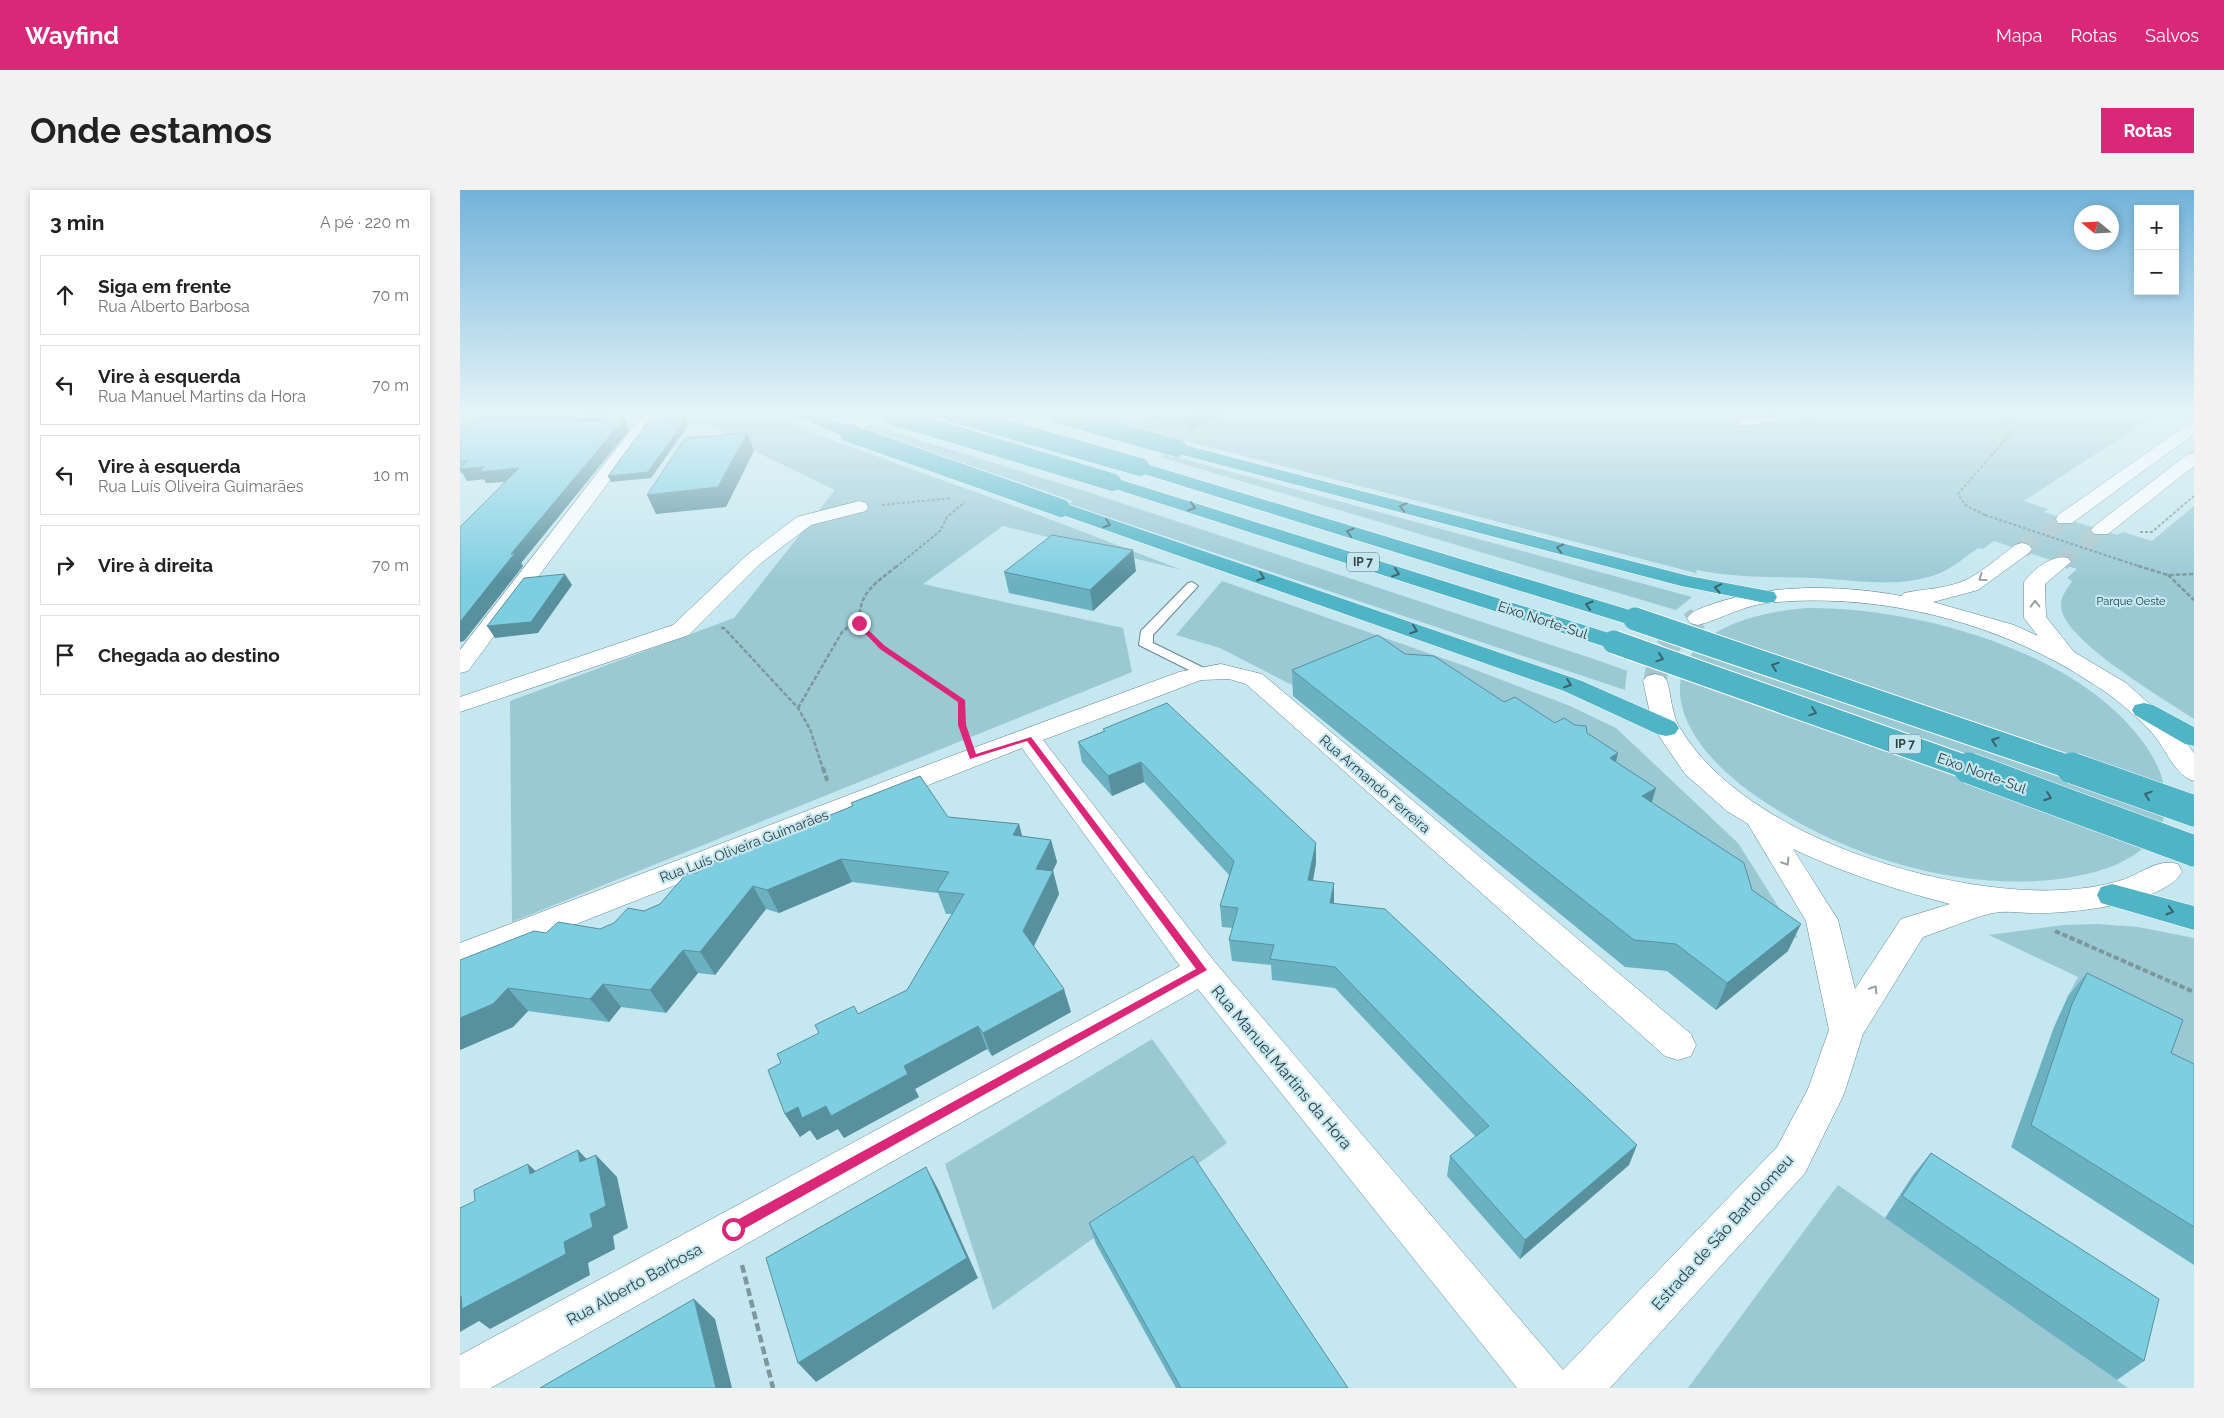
<!DOCTYPE html>
<html lang="pt">
<head>
<meta charset="utf-8">
<style>
	:root { --surface:#fff; --page:#f2f2f2; --text:#222; --muted:#767676; --line:#e0e0e0; --accent:#db2777 }
	body { margin:0; font-family:Raleway,sans-serif; background:var(--page); color:var(--text) }
	.controls { position:absolute; right:15px; top:15px; display:grid; overflow:hidden; border-radius:0px; box-shadow:0 2px 8px #0003 }
	.controls button { width:45px; height:45px; display:grid; place-items:center; padding:0; border:0; border-bottom:1px solid var(--line); background:var(--surface); color:var(--text); font:25px sans-serif }
	.compass { position:absolute; left:1614px; top:15px; width:45px; height:45px; border-radius:50%; background:var(--surface); box-shadow:0 2px 8px #0003; rotate:288deg }
	.stop { position:absolute; width:15px; height:15px; margin:-11px; border:4px solid #db2777; border-radius:50%; background:#fff }
	.stop.end { background:#db2777; border-color:#fff; box-shadow:0 1px 5px #0008 }
	.list { margin:0; padding:0; list-style:none }
	h2 { display:flex; justify-content:space-between; align-items:center; height:65px; margin:0; padding:0 20px; font-size:21px }
	h2 small { font-size:16px; font-weight:400; color:var(--muted) }
	.list li { display:grid; grid-template-columns:32px 1fr auto; gap:15px; align-items:center; box-sizing:border-box; height:80px; margin:0 10px 10px; padding:0 10px; border:1px solid var(--line); border-radius:0px }
	.list b { display:block; font-size:19px; white-space:nowrap }
	.list p { margin:0; font-size:16px; white-space:nowrap; color:var(--muted) }
	.list em { font-size:16px; font-style:normal; color:var(--muted) }
	.icon { flex:none; width:28px; height:28px; fill:none; stroke:currentColor; stroke-width:2; stroke-linecap:round; stroke-linejoin:round }
	.map { position:relative; flex:none; width:1734px; height:1198px; overflow:hidden; border-radius:0px }
	header { display:flex; align-items:center; gap:30px; box-sizing:border-box; height:70px; padding:0 25px; background:var(--accent); color:#fff }
	header strong { font-size:24px }
	nav { display:flex; gap:28px; margin-inline-start:auto; font-size:18px }
	.intro { display:flex; align-items:center; justify-content:space-between; box-sizing:border-box; height:120px; padding:0 30px }
	h1 { margin:0; font-size:35px }
	.button { padding:12px 22px; border-radius:0px; background:var(--accent); color:#fff; font-size:18px; font-weight:700 }
	main { display:flex; gap:30px; padding:0 30px }
	aside { flex:1; background:var(--surface); border-radius:0px; box-shadow:0 2px 8px #0003 }
	.map>svg:first-child { display:block }
</style>
</head>
<body>
<header>
<strong>Wayfind</strong>
<nav><a>Mapa</a><a>Rotas</a><a>Salvos</a></nav>
</header>
<div class="intro"><h1>Onde estamos</h1><a class="button">Rotas</a></div>
<main>
<aside>
<h2>3 min<small>A pé · 220 m</small></h2>
<ul class="list">
<li><svg class="icon" aria-label="ahead" viewBox="0 0 24 24"><path d="M12 20V5M6 11l6-6 6 6"/></svg><div><b>Siga em frente</b><p>Rua Alberto Barbosa</p></div><em>70 m</em></li>
<li><svg class="icon" aria-label="left" viewBox="0 0 24 24"><path d="M17 20v-9H6M10 6l-5 5 5 5"/></svg><div><b>Vire à esquerda</b><p>Rua Manuel Martins da Hora</p></div><em>70 m</em></li>
<li><svg class="icon" aria-label="left" viewBox="0 0 24 24"><path d="M17 20v-9H6M10 6l-5 5 5 5"/></svg><div><b>Vire à esquerda</b><p>Rua Luís Oliveira Guimarães</p></div><em>10 m</em></li>
<li><svg class="icon" aria-label="right" viewBox="0 0 24 24"><path d="M7 20v-9h11M14 6l5 5-5 5"/></svg><div><b>Vire à direita</b></div><em>70 m</em></li>
<li><svg class="icon" aria-label="arrive" viewBox="0 0 24 24"><path d="M6 21V4h12l-3 4 3 4H6"/></svg><div><b>Chegada ao destino</b></div></li>
</ul>
</aside>
<div class="map">
<svg width="1734" height="1198" viewBox="0 0 1734 1198">
	<rect width="100%" height="100%" fill="#c5e7ef"/>
	<!-- green -->
	<g fill="#9ac9d4">
		<polygon points="0,223 36,223 0,246"/>
		<polygon points="204,223 308,223 372,250 584,327 722,380 543,336 463,394 663,438 672,482 52,732 50,511 274,428 375,300 294,261 250,235 198,233"/>
		<path d="M618,223H677L674,225L684,229L696,223H1698L1564,311L1588,319L1584,322L1657,345L1663,342L1692,351L1734,316V529C1705,509 1600,449 1601,415C1601,405 1608,398 1612,391L1607,388L1617,379L1534,351L1523,359L1518,358C1506,366 1493,378 1480,383C1441,399 1396,390 1355,388C1315,387 1277,388 1237,380L1236,383Z"/>
		<polygon points="411,235 631,303 1137,470 1167,481 1165,500 609,314 613,311 403,238"/>
		<polygon points="705,264 1232,407 1216,420 700,267"/>
		<polygon points="762,391 1005,476 1110,516 1156,538 1278,653 1338,748 1311,741 760,458 716,445"/>
		<path d="M1347,418C1459,417 1629,463 1691,564C1706,589 1713,619 1696,644C1675,674 1634,684 1600,689C1502,701 1393,669 1311,616C1186,538 1182,432 1347,418Z"/>
		<polygon points="1638,734 1678,737 1734,748 1734,892 1701,853 1608,806 1618,787 1529,745 1603,735"/>
		<polygon points="692,849 767,953 533,1120 485,974"/>
		<polygon points="1378,995 1668,1198 1228,1198"/>
	</g>
	<g fill="none" stroke-linecap="round" stroke-linejoin="round">
		<!-- tertiary-tunnel-far1 -->
		<g stroke="#a7c5cc" stroke-width="18" stroke-dasharray="18 9" stroke-linecap="butt">
			<polyline points="1562,359 1605,329"/>
			<polyline points="1601,372 1641,340"/>
		</g>
		<!-- tertiary-tunnel -->
		<path stroke="#a7c5cc" stroke-width="23" stroke-dasharray="23 12" stroke-linecap="butt" d="M1195,491C1198,462 1215,445 1238,428"/>
		<!-- service casing -->
		<g stroke="#67868e" stroke-width="2">
			<g id="service">
				<polygon points="1334,223 1357,223 1352,226 1282,236 1277,233 1282,230"/>
				<polygon points="732,392 738,396 693,445 693,453 746,479 748,482 741,486 679,455 681,441 728,393"/>
			</g>
		</g>
		<!-- minor casing -->
		<g stroke="#67868e" stroke-width="1">
			<g id="minor">
				<polygon points="184,223 200,223 8,481 0,483 0,460"/>
				<polygon points="399,311 406,313 408,317 406,321 351,335 301,373 229,445 0,522 0,507 213,435 287,365 337,327"/>
				<polygon points="761,474 802,484 1231,844 1236,855 1231,866 1218,870 1205,866 786,494 769,489 741,490 583,550 754,771 1104,1181 1110,1198 1057,1198 738,799 31,1198 0,1198 0,1165 720,776 562,558 0,780 0,753 486,568 719,482"/>
			</g>
		</g>
		<!-- tertiary casing -->
		<g stroke="#67868e" stroke-width="1">
			<g id="tertiary">
				<polygon points="1734,232 1734,244 1612,333 1598,333 1596,329 1598,325 1728,234"/>
				<polygon points="1734,263 1734,276 1648,344 1634,344 1631,340 1634,336 1728,264"/>
				<path d="M1562,353L1569,355L1572,359L1569,363L1518,400L1473,412L1554,435L1578,446L1564,428V392C1572,380 1593,364 1608,368L1611,372L1585,394L1586,427L1614,462L1666,493L1710,532L1734,563V591C1715,586 1706,559 1693,544C1681,530 1665,517 1651,506C1641,498 1629,492 1619,485C1528,429 1413,402 1307,413C1282,416 1261,429 1238,435L1230,433L1227,428C1233,420 1244,417 1253,414C1313,393 1381,395 1442,406L1444,403C1463,399 1482,399 1501,392C1518,386 1540,366 1555,355Z"/>
				<path d="M1195,484L1203,486L1207,491C1211,505 1212,526 1220,538C1284,646 1483,706 1602,700C1622,699 1643,696 1662,690C1681,684 1697,668 1718,674L1722,682C1704,713 1616,723 1582,723C1568,724 1554,721 1540,722C1523,723 1482,741 1463,747L1403,844L1384,904L1345,983L1150,1198H1096L1102,1181L1317,957L1348,899L1369,840L1346,731L1288,634L1267,621L1225,584L1193,537L1183,491L1187,486ZM1333,659C1384,683 1436,700 1490,714L1441,729L1395,799L1378,730Z"/>
			</g>
		</g>
		<!-- trunk casing -->
		<g stroke="#fff" stroke-width="1">
			<g id="trunk">
				<polygon points="333,223 354,223 395,240 397,243 389,248 383,246 336,226"/>
				<polygon points="717,253 1229,386 1314,402 1317,407 1314,412 1306,413 1221,396 711,262 709,258 711,254"/>
				<polygon points="680,272 1183,424 1186,429 1183,434 1175,436 1167,434 674,281 671,277 674,273"/>
				<polygon points="652,287 1162,447 1165,452 1162,457 1154,459 1146,457 646,296 643,292 646,288"/>
				<polygon points="601,312 1122,491 1215,532 1219,538 1215,544 1206,546 1197,544 1104,501 594,322 592,318 594,314"/>
				<polygon points="1684,513 1693,515 1734,537 1734,556 1725,554 1675,525 1672,520 1675,515"/>
				<polygon points="1652,694 1734,716 1734,740 1641,713 1637,705 1641,697"/>
			</g>
		</g>
		<!-- path-far3 -->
		<g stroke="#7e979c" stroke-width="2" stroke-dasharray="3 2" stroke-linecap="butt">
			<polyline points="422,315 491,308"/>
			<polyline points="1525,325 1505,315 1498,304 1551,243 1550,233 1541,223"/>
			<polyline points="1680,342 1692,342 1734,306"/>
			<polyline points="1660,370 1682,377"/>
			<polyline points="436,377 480,341 487,327 505,312"/>
		</g>
		<!-- path-far2 -->
		<g stroke="#7e979c" stroke-width="2.5" stroke-dasharray="4.5 2" stroke-linecap="butt">
			<path d="M437,376C415,394 399,401 399,433L422,457L502,512L505,542"/>
			<polyline points="1678,376 1708,385 1734,384"/>
			<polyline points="1708,385 1734,410"/>
			<polyline points="261,438 264,438 338,518 350,539 363,579"/>
			<polyline points="338,518 382,442 399,428"/>
		</g>
		<!-- path-far1 -->
		<g stroke="#7e979c" stroke-width="4" stroke-dasharray="5.5 2.5" stroke-linecap="butt">
			<polyline points="363,578 368,593"/>
			<polyline points="1595,741 1734,802"/>
		</g>
		<!-- path -->
		<polyline stroke="#7e979c" stroke-width="4.5" stroke-dasharray="8 4" stroke-linecap="butt" points="282,1075 313,1198"/>
		<!-- service -->
		<use href="#service" fill="#fff" fill-rule="evenodd"/>
		<!-- minor -->
		<use href="#minor" fill="#fff" fill-rule="evenodd"/>
		<!-- tertiary -->
		<use href="#tertiary" fill="#fff" fill-rule="evenodd"/>
		<!-- trunk -->
		<use href="#trunk" fill="#50b4c7" fill-rule="evenodd"/>
		<!-- trunk-bridge-far2 casing -->
		<g stroke="#fff" stroke-width="19" stroke-linecap="butt">
			<g id="trunk-bridge-far2">
				<polyline points="491,223 680,277"/>
				<polyline points="600,225 717,258"/>
				<polyline points="433,226 652,292"/>
				<polyline points="389,243 601,318"/>
			</g>
		</g>
		<!-- trunk-bridge-far1 casing -->
		<g stroke="#fff" stroke-width="25" stroke-linecap="butt">
			<g id="trunk-bridge-far1">
				<polyline points="1175,429 1615,579"/>
				<polyline points="1154,452 1512,579"/>
			</g>
		</g>
		<!-- trunk-bridge casing -->
		<g stroke="#fff" stroke-width="32" stroke-linecap="butt">
			<g id="trunk-bridge">
				<polyline points="1509,578 1734,661"/>
				<polyline points="1612,578 1734,621"/>
			</g>
		</g>
		<!-- path-bridge -->
		<polyline stroke="#7e979c" stroke-width="2" stroke-dasharray="3 2" stroke-linecap="butt" points="1525,325 1660,370"/>
		<!-- trunk-bridge-far2 -->
		<use href="#trunk-bridge-far2" stroke="#50b4c7" stroke-width="18"/>
		<!-- trunk-bridge-far1 -->
		<use href="#trunk-bridge-far1" stroke="#50b4c7" stroke-width="23"/>
		<!-- trunk-bridge -->
		<use href="#trunk-bridge" stroke="#50b4c7" stroke-width="31"/>
	</g>
	<!-- wall -->
	<g fill="#6cb1c2">
		<polygon points="29,223 150,223 139,230 169,240 61,373 63,376 4,451 45,292 26,293 24,289 7,291 3,283 0,283 0,245"/>
		<polygon points="688,223 768,223 730,239 689,229"/>
		<polygon points="676,381 633,421 549,403 544,382"/>
		<polygon points="945,464 1044,512 1095,533 1127,543 1156,572 1191,612 1292,700 1328,761 1256,820 1207,781 1165,777 833,506 832,480"/>
		<polygon points="643,539 856,673 853,691 874,714 1169,975 1060,1069 987,986 990,966 1016,947 875,798 812,790 811,775 772,771 769,750 773,738 762,737 760,716 769,685 684,592 652,606 622,572 618,552 644,541"/>
		<polygon points="391,613 488,627 559,634 562,646 591,650 597,672 593,681 599,704 574,756 611,822 532,866 527,859 455,899 459,907 384,948 378,939 357,950 350,940 340,947 325,924 321,873 398,824 447,800 492,724 486,724 478,703 392,692 319,723 306,719 255,785 238,783 206,823 161,817 149,832 68,821 53,837 0,860 86,743 140,739 200,714 237,683 392,616"/>
		<polygon points="1627,783 1711,863 1734,874 1734,1075 1551,957 1594,837 1608,806"/>
		<polygon points="1471,963 1684,1171 1657,1190 1425,1028 1453,985"/>
		<polygon points="629,1033 888,1198 716,1198 636,1054"/>
	</g>
	<!-- shaded-wall -->
	<g fill="#58909e">
		<polygon points="129,223 150,223 122,243 116,232"/>
		<polygon points="740,223 768,223 730,239 729,227"/>
		<polygon points="164,229 169,240 61,373 63,376 4,451 0,452 0,432 51,364"/>
		<polygon points="225,230 228,236 191,288 151,292 148,286"/>
		<polygon points="287,243 294,261 266,317 196,324 187,305"/>
		<polygon points="24,277 59,278 65,290 26,293 24,289 7,291 0,279"/>
		<polygon points="673,360 676,381 633,421 630,400"/>
		<polygon points="105,384 112,395 78,443 35,448 27,436 86,410"/>
		<polygon points="1158,563 1152,590 1150,568"/>
		<polygon points="681,572 684,592 652,606 648,586"/>
		<polygon points="1196,598 1188,625 1182,606"/>
		<polygon points="559,634 565,657 553,645"/>
		<polygon points="591,650 597,672 582,702 576,679"/>
		<polygon points="856,653 856,673 849,711 848,690"/>
		<polygon points="381,669 392,692 319,723 307,700"/>
		<polygon points="593,681 599,704 570,764 563,741"/>
		<polygon points="874,693 874,714 870,713"/>
		<polygon points="293,696 306,719 255,785 240,762"/>
		<polygon points="1341,734 1328,761 1256,820 1267,793"/>
		<polygon points="223,760 238,783 206,823 190,800"/>
		<polygon points="143,794 161,817 149,832 130,809"/>
		<polygon points="48,798 68,821 53,837 0,860 0,828"/>
		<polygon points="604,799 611,822 532,866 523,843"/>
		<polygon points="518,836 527,859 455,899 459,907 384,948 378,939 357,950 350,940 340,947 325,924 338,917 366,916 444,876"/>
		<polygon points="1177,955 1169,975 1060,1069 1065,1050"/>
		<polygon points="118,960 139,982 136,965 157,987 168,1038 153,1046 155,1059 128,1073 130,1085 30,1139 19,1131 0,1142 0,1107 104,1052 120,972"/>
		<polygon points="68,974 92,996 70,984"/>
		<polygon points="466,977 478,999 518,1088 356,1192 338,1173"/>
		<polygon points="234,1109 255,1129 272,1198 256,1198"/>
	</g>
	<!-- building -->
	<g fill="#7dcee1" stroke="#58909e">
		<polygon points="29,223 129,223 116,232 164,229 51,364 55,363 0,432 0,337 59,278 19,282 24,277 0,279 8,270 0,271 0,245"/>
		<polygon points="710,223 740,223 729,227"/>
		<polygon points="225,230 188,282 148,286 188,232"/>
		<polygon points="287,243 258,297 187,305 225,248"/>
		<polygon points="592,345 673,360 630,400 544,382"/>
		<polygon points="105,384 71,432 27,436 64,388"/>
		<polygon points="918,445 945,464 974,466 1044,512 1055,507 1095,533 1104,528 1115,535 1126,536 1127,543 1158,563 1150,568 1196,598 1182,606 1284,673 1292,700 1341,734 1267,793 1216,754 1174,750 832,480"/>
		<polygon points="707,513 856,653 848,690 874,693 870,713 925,719 1177,955 1065,1050 990,966 1029,936 875,777 810,769 814,755 769,750 778,718 760,716 774,671 681,572 648,586 618,552 645,541 643,539"/>
		<polygon points="460,586 488,627 559,634 553,645 591,650 576,679 593,681 563,741 604,799 523,843 518,836 444,876 448,884 371,926 366,916 342,928 338,917 325,924 308,880 321,873 317,864 359,843 355,835 394,816 398,824 447,800 504,704 477,701 489,682 381,669 307,700 293,696 240,762 223,760 190,800 143,794 130,809 48,798 33,814 0,828 0,770 74,741 86,743 98,732 140,739 154,733 168,718 184,721 200,714 227,683 237,683 244,675 393,616 391,613"/>
		<polygon points="1627,783 1723,830 1711,863 1734,874 1734,1037 1571,935 1612,814"/>
		<polygon points="118,960 120,972 136,965 146,1016 130,1024 133,1037 104,1052 106,1064 2,1119 1,1106 0,1107 0,1018 15,1011 14,1000 68,974 70,984"/>
		<polygon points="1471,963 1699,1109 1684,1171 1442,1006"/>
		<polygon points="733,966 888,1198 721,1198 629,1033"/>
		<polygon points="466,977 507,1068 338,1173 306,1068"/>
		<polygon points="234,1109 256,1198 80,1198"/>
	</g>
	<!-- one-way arrows -->
	<defs><path id="oneway-chevron" d="M-2-3.5L2.5 0L-2 3.5" fill="none" stroke-width="1.6" stroke-linecap="round" stroke-linejoin="round" transform="scale(1.25)"/></defs>
	<g stroke="#3a626a">
		<use href="#oneway-chevron" transform="translate(732 317) rotate(18)"/>
		<use href="#oneway-chevron" transform="translate(943 317) rotate(-165)"/>
		<use href="#oneway-chevron" transform="translate(647 334) rotate(19)"/>
		<use href="#oneway-chevron" transform="translate(890 342) rotate(-163)"/>
		<use href="#oneway-chevron" transform="translate(1100 358) rotate(-165)"/>
		<use href="#oneway-chevron" transform="translate(936 383) rotate(18)"/>
		<use href="#oneway-chevron" transform="translate(801 387) rotate(19)"/>
		<use href="#oneway-chevron" transform="translate(1258 398) rotate(-169)"/>
		<use href="#oneway-chevron" transform="translate(1129 415) rotate(-163)"/>
		<use href="#oneway-chevron" transform="translate(954 440) rotate(19)"/>
		<use href="#oneway-chevron" transform="translate(1200 468) rotate(19)"/>
		<use href="#oneway-chevron" transform="translate(1315 476) rotate(-161)"/>
		<use href="#oneway-chevron" transform="translate(1108 494) rotate(20)"/>
		<use href="#oneway-chevron" transform="translate(1353 522) rotate(19)"/>
		<use href="#oneway-chevron" transform="translate(1535 551) rotate(-161)"/>
		<use href="#oneway-chevron" transform="translate(1688 605) rotate(-161)"/>
		<use href="#oneway-chevron" transform="translate(1588 607) rotate(20)"/>
		<use href="#oneway-chevron" transform="translate(1710 721) rotate(16)"/>
	</g>
	<g stroke="#989fa0">
		<use href="#oneway-chevron" transform="translate(1522 388) rotate(144)"/>
		<use href="#oneway-chevron" transform="translate(1575 414) rotate(-91)"/>
		<use href="#oneway-chevron" transform="translate(1326 672) rotate(58)"/>
		<use href="#oneway-chevron" transform="translate(1414 799) rotate(-58)"/>
	</g>
	<!-- sky -->
	<linearGradient id="sky" x2="0" y2="1"><stop stop-color="#72b3da"/><stop offset="0.57" stop-color="#e5f4f8"/><stop offset="1" stop-color="#e5f4f8" stop-opacity="0"/></linearGradient>
	<rect width="1734" height="391" fill="url(#sky)"/>
	<!-- route -->
	<polygon fill="#db2777" points="399,431 425,456 505,510 506,535 516,564 571,547 747,780 273,1045 268,1044 267,1039 268,1035 736,779 567,551 510,569 498,535 498,512 420,459 397,435"/>
	<g text-anchor="middle" stroke-width="4.5" stroke-linejoin="round" paint-order="stroke">
		<!-- far-park labels -->
		<g font-size="11" fill="#1f454d" stroke="#c5e7ef">
			<text x="1671" y="415">Parque Oeste</text>
		</g>
		<!-- shield labels -->
		<g fill="#c5e7ef" stroke="#5d7176" stroke-width="1">
			<rect x="887" y="362.5" width="32" height="19" rx="4"/>
			<rect x="1429" y="544.5" width="32" height="19" rx="4"/>
		</g>
		<g font-size="12" font-weight="bold" fill="#313f42">
			<text x="903" y="376">IP 7</text>
			<text x="1445" y="558">IP 7</text>
		</g>
		<!-- street labels -->
		<g font-size="14" fill="#313f42" stroke="#c5e7ef">
			<text transform="translate(1083 430) rotate(18)" y="5">Eixo Norte-Sul</text>
			<text transform="translate(1522 583) rotate(20)" y="5">Eixo Norte-Sul</text>
			<text transform="translate(915 594) rotate(41)" y="5">Rua Armando Ferreira</text>
			<text transform="translate(284 656) rotate(-21)" y="5">Rua Luís Oliveira Guimarães</text>
		</g>
		<!-- near-street labels -->
		<g font-size="16" fill="#313f42" stroke="#c5e7ef">
			<text transform="translate(822 877) rotate(50)" y="6">Rua Manuel Martins da Hora</text>
			<text transform="translate(1262 1042) rotate(-48)" y="6">Estrada de São Bartolomeu</text>
			<text transform="translate(174 1094) rotate(-29)" y="6">Rua Alberto Barbosa</text>
		</g>
	</g>
</svg>
<div class="controls">
<button>+</button>
<button>−</button>
</div>
<svg class="compass" viewBox="-18 -18 36 36"><path d="M0-13l5 13h-10z" fill="#e53935"/><path d="M0 13l5-13h-10z" fill="#767676"/></svg>
<div class="stop" style="left:273px;top:1039px"></div>
<div class="stop end" style="left:399px;top:433px"></div>
</div>
</main>
</body>
</html>
